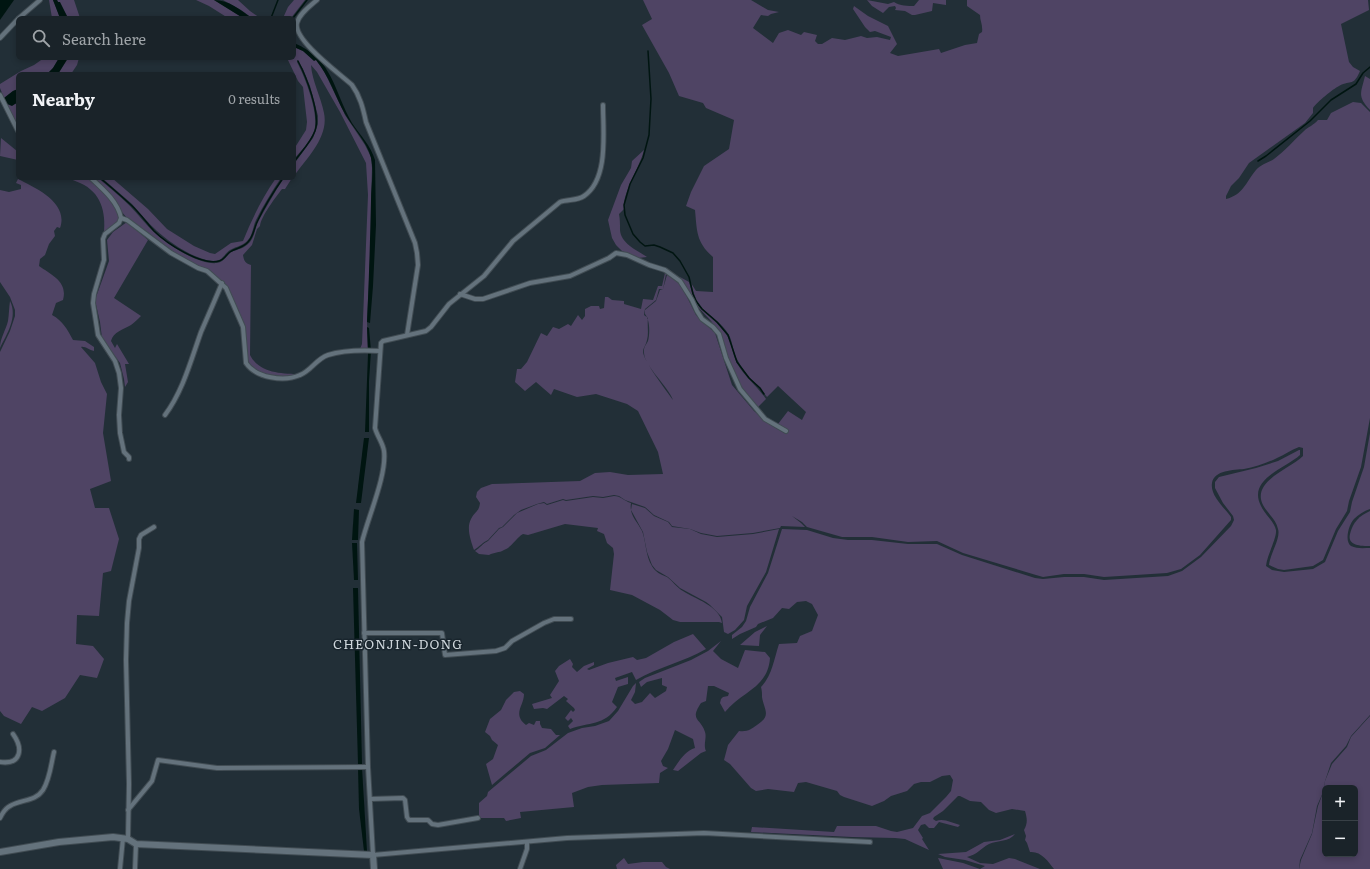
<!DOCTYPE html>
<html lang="en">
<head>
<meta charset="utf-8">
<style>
	:root { --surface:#1a2329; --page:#232b31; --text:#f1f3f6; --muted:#9fa4a8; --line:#384046 }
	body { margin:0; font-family:Literata,serif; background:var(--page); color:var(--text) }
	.controls { position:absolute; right:12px; bottom:12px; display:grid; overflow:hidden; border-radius:6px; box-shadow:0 2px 6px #0003 }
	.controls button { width:36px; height:36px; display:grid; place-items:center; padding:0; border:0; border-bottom:1px solid var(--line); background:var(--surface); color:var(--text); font:20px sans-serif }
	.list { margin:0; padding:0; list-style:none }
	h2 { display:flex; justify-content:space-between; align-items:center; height:52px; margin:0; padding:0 16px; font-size:17px }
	h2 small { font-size:13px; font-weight:400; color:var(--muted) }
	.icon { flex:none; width:22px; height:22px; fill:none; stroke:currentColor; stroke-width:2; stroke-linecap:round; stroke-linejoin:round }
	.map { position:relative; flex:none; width:1370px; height:869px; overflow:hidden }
	.search { position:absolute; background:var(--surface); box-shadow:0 2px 6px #0003; left:16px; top:16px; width:280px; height:44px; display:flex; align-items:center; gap:10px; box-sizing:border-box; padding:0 14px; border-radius:6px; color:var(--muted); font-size:15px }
	.panel { position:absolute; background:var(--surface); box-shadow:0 2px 6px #0003; left:16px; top:72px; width:280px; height:108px; border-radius:6px }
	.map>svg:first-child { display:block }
</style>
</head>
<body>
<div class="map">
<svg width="1370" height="869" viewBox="0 0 1370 869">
	<rect width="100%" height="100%" fill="#222f37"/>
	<!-- green -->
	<g fill="#4f4464" fill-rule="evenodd">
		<polygon points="49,0 53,0 60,18 52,18"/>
		<polygon points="57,0 74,0 80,18 68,18"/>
		<polygon points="196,0 214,0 243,18 228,18 209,6"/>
		<polygon points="223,0 238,0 250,11 260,18 252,18 241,10"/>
		<polygon points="294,0 305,0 291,18 283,18 288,7"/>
		<path d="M643,0H751L768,10L779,12L771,14L768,16L761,15L753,28L773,43L779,33L788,30L801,35L804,32L817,35L815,41L818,44H822L832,38L845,40L861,36L867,38L877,37L890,40L891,37L875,31L870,32L865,27L853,9L854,6L868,16L888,26L897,44L890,53L898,56L939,49L941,53L965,45L977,43L979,34L982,32C983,25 980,21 980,15L967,6V0H1368L1369,10L1341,24L1349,62L1353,67L1360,71C1353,87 1352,79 1339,86C1333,89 1317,102 1313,108V113L1305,123L1249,163L1239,178L1231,186L1226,196V199C1243,195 1246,182 1256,170C1261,164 1268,163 1274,159C1285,151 1294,140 1304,131C1308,127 1314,125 1318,120H1327L1331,113L1353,102L1361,103L1370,112V418L1361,467L1349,501L1347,511L1336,529L1323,560L1313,566L1284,570L1278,569L1269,565C1270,554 1281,538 1278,529C1276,519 1267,513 1263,505C1251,481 1290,469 1303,456V448L1299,447C1291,450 1284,455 1277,458C1267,463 1255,467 1244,469C1234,470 1214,470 1212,483C1210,496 1224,507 1231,517V520L1200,555L1181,569L1167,573L1104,577L1084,574H1064L1043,577L1036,575L963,553L937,541L908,542L872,537H842L807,527L802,522L792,516L801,523L805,527L781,526L780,528L753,533L717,536L701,533L690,529L672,526L669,522L654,515L645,507L625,500L619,496L614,495L603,497L593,496L566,500L563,499L547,504L544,502L537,504L521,510L514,515L502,527L499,528L488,540C483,542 479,547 474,550C471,541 466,528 471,519C475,511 479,512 480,503L476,497L477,492L481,488L492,484L580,481L595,473L610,472L628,475L663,474L658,452L638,411L627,404L596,394L577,397L554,389L551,395L536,382L525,391L515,382L517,369H521L527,362L541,333L547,336L553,327L559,329L568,324L571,326L578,315L582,320L585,316V309L591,306H599L600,309L604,308L605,297H608L612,300L624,301V304L641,309L643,299L653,300L658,286H662L665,273L666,274L663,289H659L656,300L645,309L644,315L648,318C647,326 649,333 647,340C646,345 643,348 643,352C644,362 666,390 673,400C668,386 645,367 644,353C643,348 646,345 648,341C650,333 650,320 645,314V310L656,301L660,290L663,289L667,275L678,282L686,295L696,315L715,333L732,385L754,411L774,427L786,434L788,430L778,424L788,411L802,420L806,412L778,386L767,397C758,385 745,375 738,361C733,353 733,343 729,335C722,323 711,317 702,308C696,301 693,292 691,283L696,291L713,292V257C696,242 697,231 695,210L686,206L691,192L704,166L729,149L734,120L706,108L703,103L679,96L669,73L642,25L652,19Z"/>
		<path d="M867,0L888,4L894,2C899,6 909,6 914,6L919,0H946V5L933,3L932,11L915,15H912L905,11L895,10L896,8L895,6L889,7L883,13L872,6Z"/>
		<path d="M294,47L303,51L314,60H316L324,71L345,115L365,145L371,157L372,168L371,200V238L367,322L368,349H360L362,344L368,195L366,163L340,112L317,72L311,65C312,81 321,97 324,113C329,137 307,158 294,176V164L313,138L318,124V116L310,86L303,69L297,60V62C305,77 320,115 314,131C310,142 301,151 294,159V149L306,130L307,122L303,87L298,81L287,58H294Z"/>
		<polygon points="44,58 59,58 53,68 47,74 18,74 18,89 13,91 4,98 0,88 0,84 21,71 34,65"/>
		<polygon points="68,58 79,58 77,65 71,74 58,74"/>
		<path d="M1365,76L1370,79V110C1357,96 1361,93 1365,76Z"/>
		<polygon points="18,102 18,129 7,104 15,104"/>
		<polygon points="1,138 17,151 18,150 18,160 0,156"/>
		<path d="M644,150C640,167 622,193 624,209L619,214C620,219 620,224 620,230C621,244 637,250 647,257L638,258L622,251L616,245L612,238L608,220L621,185L631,168L632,161Z"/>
		<path d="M68,178H88C98,187 119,204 119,220L117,223L104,233C106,212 101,192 80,183C76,181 72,180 68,178Z"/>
		<path d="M93,178H98C109,187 120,196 130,206C139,215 146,225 155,233C169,245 198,265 217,263C224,262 226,256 231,252C238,249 244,249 250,242C255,236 255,227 259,220C267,206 275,191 284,178H292L285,189H282C276,197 261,216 260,226L257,229L252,245L243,255C244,261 245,263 251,265L250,355C259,373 282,374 300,374L285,377L273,376L260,372L250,366L248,362L246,341L236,308L227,287L208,269L198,267L172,251L127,218Z"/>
		<path d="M102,178H112L148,209L167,229L194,246L210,253L215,254L231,243L243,241C252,219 262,198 276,178H281C272,191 263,206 256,220C253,226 253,234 248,240C243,246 237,246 230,250C225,253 223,260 216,261C198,262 170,243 157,231C148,223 140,213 132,204C122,195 112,187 102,178Z"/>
		<path d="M18,179C36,188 69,203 60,228L57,227L54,231L55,236L49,244L45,255L40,259L39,266C52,275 68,282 63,300L56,303L52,315C63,321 67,329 73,340L85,341L94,347V351C89,350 85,346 81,347L95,363L101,382L107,394L103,433L111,481L90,489L95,508H109L119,539L111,571L103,573L99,616L77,615L76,644L93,646L104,659L97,678L80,675L65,698L42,711L32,707L21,724L4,716L0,711V352L10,331L15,316V310L10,297L0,282V190L9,192L21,189V185L16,183Z"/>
		<path d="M127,222L148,240L114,298L141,316C138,319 135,322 131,325C124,329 113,332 111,341L115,348L117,344L129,364H125L128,382L125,387L124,379L120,363L102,338L100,322L95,300L109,261L107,240L113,232Z"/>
		<path d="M680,277L689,282C692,292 694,302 702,310C711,318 719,324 726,334C732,342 732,354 737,363C744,376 757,386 766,399L757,408L739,384L731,367L720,334L711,321L697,306Z"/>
		<path d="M10,301C18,317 7,334 0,348C0,338 6,330 8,321C9,314 9,308 10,301Z"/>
		<path d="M1370,433V509C1364,511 1358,515 1354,519C1349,524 1344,541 1351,546C1357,549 1364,548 1370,548V715L1351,736L1346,746L1331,763L1325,781L1324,790L1317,806L1312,833L1300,860L1299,869H1054C1048,861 1041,851 1030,852L1027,843L1025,840L1026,836L1024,830C1028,823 1027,818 1025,811L1012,809L996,813L989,810L981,802L970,801L960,796H958L943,811L934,817L933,819L936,821C944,818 952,823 960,825L958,827L939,822L934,828H929L925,824L921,825L918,830L923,838L922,839L929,850L905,839L895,838L852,837L751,832L752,827L834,832L837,826H876L891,831L897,832L913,828L922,816L930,813L946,797L951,791L953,780L950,775L942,776L930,782H921L914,784L907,791L891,796L884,801L872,806L844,797L840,795L837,791L806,782L798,783L794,792L768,789L756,791L751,788L730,764L724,760L728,745L739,731C748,732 751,729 757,725C772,715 764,710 762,697C762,693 762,691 761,687C772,676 774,659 779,644L797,643L800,636L812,631L818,615L812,604L806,601L797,602L789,609L782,608L773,618L758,624L756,627L740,634L732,639V635L742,627L746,621L750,607L768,573L782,529L807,530L833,538L848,540H872L908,544H937L962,555L1035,578L1043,579L1064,577H1084L1104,580L1168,576L1182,571L1201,557L1231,526L1234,520L1233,516L1223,503L1215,488V482L1219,477L1256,468L1278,461L1299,450H1300V455C1286,468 1247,479 1261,506C1265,515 1274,521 1276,530C1277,538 1267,555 1266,566L1272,570L1284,572L1313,569L1325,562L1338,531L1350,512L1352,502L1364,467Z"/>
		<path d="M614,496C621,496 624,501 631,503C629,515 637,521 642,531C647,544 645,560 656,571C659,574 663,575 667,577C673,581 677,588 683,591C695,599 720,606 722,623L719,622H680L673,620L660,610L632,595L610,590L614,554L613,548L607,543L604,534L597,531L598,528L565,524L528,535L523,534C516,538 512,547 504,550C499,553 494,552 489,555L479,554L475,551C480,548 483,543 488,541L499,529L503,527L517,513L538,504L544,503L547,505L563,500L566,501L593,497L603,498Z"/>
		<polygon points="632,504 645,508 654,516 668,522 672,527 690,529 701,534 717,537 753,534 779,529 766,572 747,606 744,620 735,630 728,634 724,632 722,617 710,605 706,602 680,588 668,577 656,570 652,565 647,552 643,532 631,510"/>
		<path d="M1370,511V546C1361,546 1347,546 1350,534C1353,522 1359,516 1370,511Z"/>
		<polygon points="767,626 760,635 759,646 740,645 755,632"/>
		<path d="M693,634L706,649C684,662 658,667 636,680L632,672L615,678L616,681L628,677V684L618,687L612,702L617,707C604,726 589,722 570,729L568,726L573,721L571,718L568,721L565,718L571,710L573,712L575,710L574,708L566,701L568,699L564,696L547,709L543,708L534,709L532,704L552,698L550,695L559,681L555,671L559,666L570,659L573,664L572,667L577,672L584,666L594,662V665L587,669L589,670L608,663L633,657L637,660L646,658L674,642Z"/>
		<path d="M721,641L713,651L721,659L738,668L745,650L765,652L770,658C768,688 742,691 725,712L720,703L721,699L723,697L728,696L729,693L714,686H708L706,701L701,703C689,721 701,718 705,732C707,738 703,745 706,751L701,753L678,771L673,770C679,761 685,751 695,748L693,739L675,730L668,749L661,761L663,766L668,768L660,773L659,783L602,785L588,787L572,793L574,807L520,812L521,818L506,821L504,818H479V803L487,796L488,792L531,756L546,750L568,733L582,728L595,726L609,721L618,711L633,686L636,683L635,692L631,700L635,704L642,702L650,693L655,698L666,691L667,687L662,685V678L647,682L641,687L639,682L645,678L691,660L708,651Z"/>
		<path d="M520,691L524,694C524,706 512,714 526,725L529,723L534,725L536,721H540V724L542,728L551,729L556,735H560L545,748L530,753L492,785L486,764L493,759L498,745L492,740L490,736L485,732L490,719L501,710L506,700L514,692Z"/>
		<path d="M1370,716V869H1299L1301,860L1312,834L1318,806L1324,790L1325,781L1332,764L1347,747L1351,737ZM1325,788H1355V854H1325Z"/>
		<path d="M1015,834C1009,842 998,840 989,844C980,849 978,854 967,857L980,863L993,864L1009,858L1015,859L1040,869H943L938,858L963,863L980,869L985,866L965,860L945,857L938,854L966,852L984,842L1000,840Z"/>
		<polygon points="624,858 628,864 643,862 662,862 666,867 670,869 617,869 616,865"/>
	</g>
	<!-- water -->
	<g fill="#001511">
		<polygon points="0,0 14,0 0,20"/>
		<polygon points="53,0 57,0 58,2 60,2 68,18 60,18"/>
		<path d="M214,0C229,0 240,10 252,18H243Z"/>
		<path d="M294,43C334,60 333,90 352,123C360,135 371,146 375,160L376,225L373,286L370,323L367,322C369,282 370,241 371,201C371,187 374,172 371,158C367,142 353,128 345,114C335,96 329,76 316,60L314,61L303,51L294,47Z"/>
		<polygon points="59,58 68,58 58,74 47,74 53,68"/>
		<polygon points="18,89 18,102 12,106 7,104 4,98 13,91"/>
		<polygon points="367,327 369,328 371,351 369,381 369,432 365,432 368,354"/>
		<polygon points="364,438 369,438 361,503 356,503"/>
		<polygon points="354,509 359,510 358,540 352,540"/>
		<polygon points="352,543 357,543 358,580 354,580"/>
		<polygon points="353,588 358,588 362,764 358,764"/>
		<polygon points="358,768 362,768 367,851 364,851 359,809"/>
	</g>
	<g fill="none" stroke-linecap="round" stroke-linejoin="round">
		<!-- stream -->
		<g stroke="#001511" stroke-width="1.5">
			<polyline points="271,18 278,0"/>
			<polyline points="293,18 307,0"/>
			<polyline points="648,51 651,99 649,135 643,158 630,184 624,205 625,215 633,234 640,242 645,246 654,245 660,247 673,253 680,261 689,277 693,294 696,301 702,309 717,322 728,335 737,362 749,378 760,388 764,394"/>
			<polyline points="1258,161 1266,156 1310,121 1331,100 1356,84 1363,73 1370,67"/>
			<path d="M294,162C301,152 311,142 315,131C321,114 306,76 298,61"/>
			<path d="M100,178C110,186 120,195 130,204C139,212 146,222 154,231C166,243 201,266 219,261C224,260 226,255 230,252C236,248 243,248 248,242C254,236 254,227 258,220C265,205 274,191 283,178"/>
		</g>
		<!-- street casing -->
		<g stroke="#414c53" stroke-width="6">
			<g id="street">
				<path d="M317,0C310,6 299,14 297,23C293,40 340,74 352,85C360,96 363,108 366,122L415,243L417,253L418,265L407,335"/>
				<polyline points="19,18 40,0"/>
				<polyline points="0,38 18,19"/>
				<polyline points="0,95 18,131"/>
				<path d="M603,105C603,132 609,179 584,196C577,201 568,199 560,202L513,241L484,276L449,304L431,327L426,331L383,341L381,343L375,428C377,436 383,443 384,451C387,475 368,517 362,542L368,767L373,855L567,838L704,833L870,842"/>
				<path d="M91,178C103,189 118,202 121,218L119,223L105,234L103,239L104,260L94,294L93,303L98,335L115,361L119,373L121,388L119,415L120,433L124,452L129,457V459"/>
				<path d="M121,218L127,220L171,253L198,268L207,271L226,288L243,327L246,363C256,378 284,382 300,375C311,371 316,359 328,355C344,350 363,350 380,351"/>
				<polyline points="460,294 475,299 483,299 530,283 570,276 609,258 616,253 627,255 649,265 665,270 680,281 692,300 697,311 702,319 713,327 719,334 726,358 740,389 765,419 786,431"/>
				<path d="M165,415C183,391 191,360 201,332C208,316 215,300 222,283"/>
				<polyline points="364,633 442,633 445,655 496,651 505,648 512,641 544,623 554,619 571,619"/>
				<path d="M0,762C22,765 23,748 13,734"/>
				<polyline points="370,799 403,798 405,800 407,817 409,820 428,820 432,824 438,825 478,818"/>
				<polyline points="128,810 152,781 158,760 217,768 368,767"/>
				<path d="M0,818C2,814 6,808 10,806C21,799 35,802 43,790C50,779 51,764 54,752"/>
				<polyline points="128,839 129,784 126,660 127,623 129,601 139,548 139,539 141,535 154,527"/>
				<polyline points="120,869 123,838"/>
				<polyline points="135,869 136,844"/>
				<polyline points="520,869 527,849 527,842"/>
			</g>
		</g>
		<!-- secondary casing -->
		<g stroke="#414c53" stroke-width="8">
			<polyline id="secondary" points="0,852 59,842 113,837 128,839 136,844 373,855 374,869"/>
		</g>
		<!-- street -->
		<use href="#street" stroke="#64727c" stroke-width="4"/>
		<!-- secondary -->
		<use href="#secondary" stroke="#64727c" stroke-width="6"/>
	</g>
	<g text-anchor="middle" stroke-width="3" stroke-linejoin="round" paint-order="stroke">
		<!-- quarter labels -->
		<g font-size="13" letter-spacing="1" fill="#cdd5da" stroke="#19252d">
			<text x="398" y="649">CHEONJIN-DONG</text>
		</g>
	</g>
</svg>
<div class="controls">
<button>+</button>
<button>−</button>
</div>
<div class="search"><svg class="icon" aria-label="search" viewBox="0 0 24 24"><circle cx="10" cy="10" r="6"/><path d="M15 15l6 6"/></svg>Search here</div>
<section class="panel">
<h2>Nearby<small>0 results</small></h2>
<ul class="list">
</ul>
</section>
</div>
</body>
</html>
